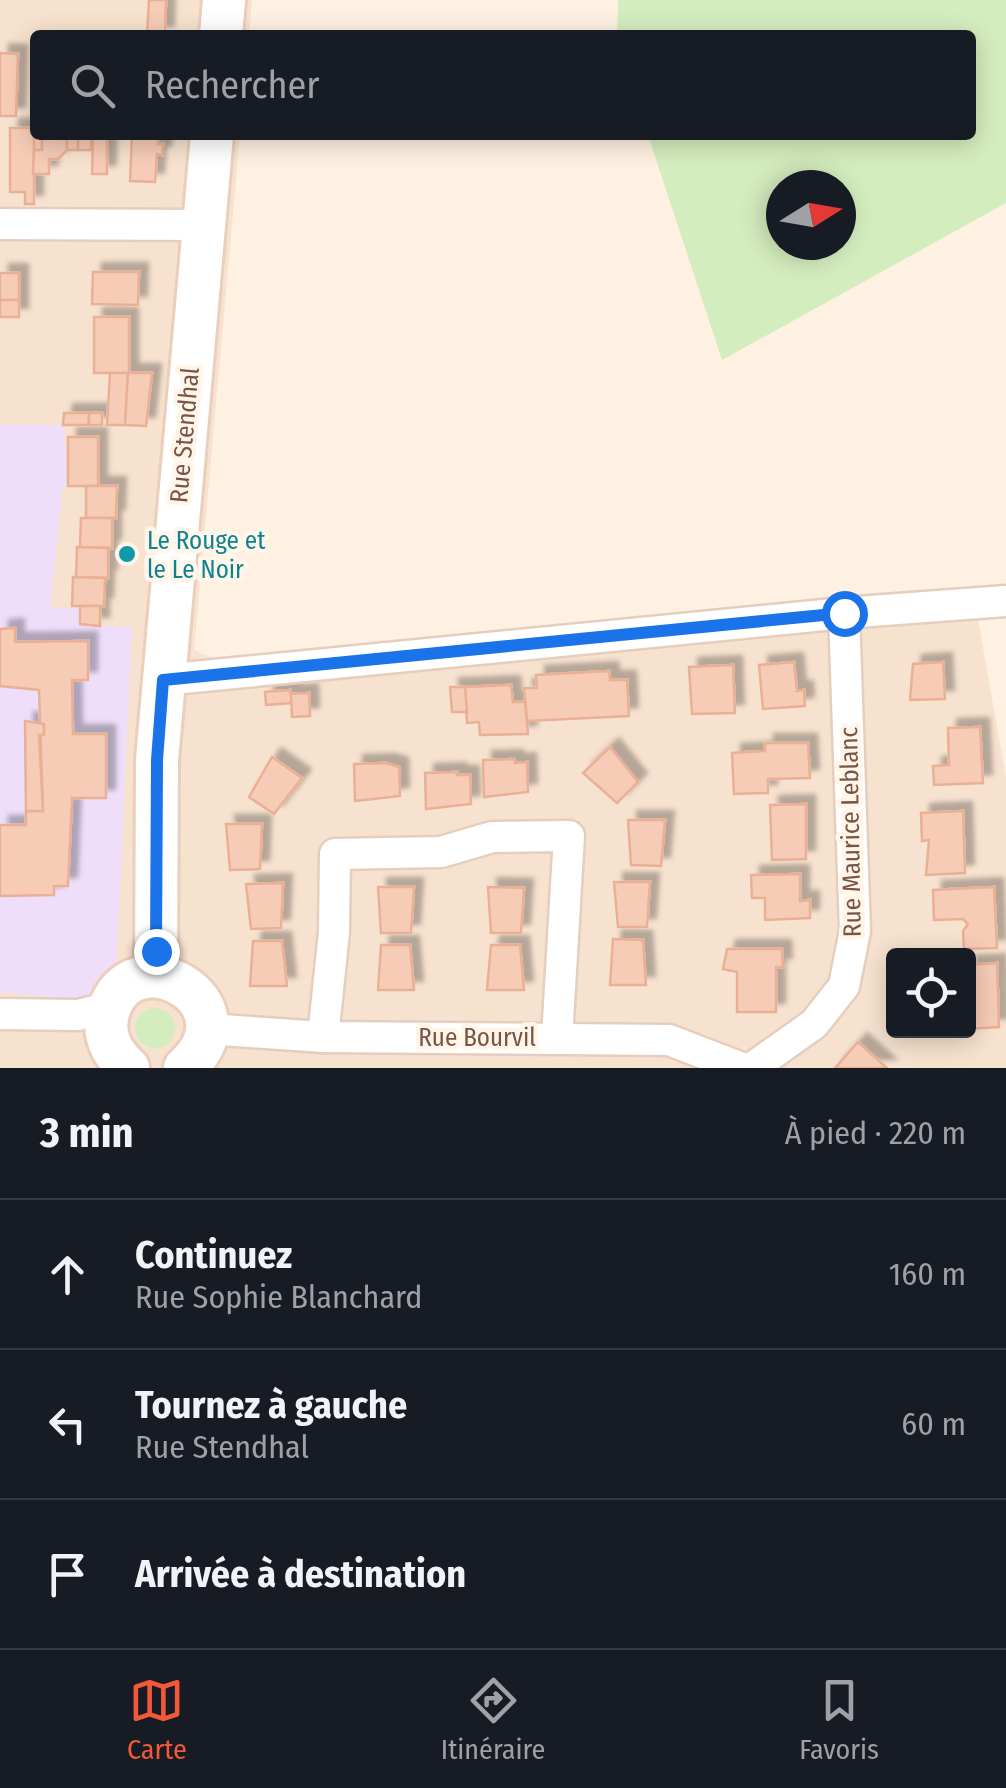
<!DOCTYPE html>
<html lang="fr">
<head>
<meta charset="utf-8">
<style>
	:root { --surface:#171b24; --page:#20242c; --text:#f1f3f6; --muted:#9ea1a6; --line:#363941; --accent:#f4583b }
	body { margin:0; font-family:"Fira Sans Condensed",sans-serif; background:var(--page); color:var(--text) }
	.controls { position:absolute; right:30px; bottom:30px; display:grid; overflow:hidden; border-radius:10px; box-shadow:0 5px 25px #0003 }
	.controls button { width:90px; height:90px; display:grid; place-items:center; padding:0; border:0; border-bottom:2px solid var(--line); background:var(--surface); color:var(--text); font:50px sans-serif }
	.compass { position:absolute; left:766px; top:170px; width:90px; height:90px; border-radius:50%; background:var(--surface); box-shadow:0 5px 25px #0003; rotate:79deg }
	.stop { position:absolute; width:30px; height:30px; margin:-22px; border:8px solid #1a73e8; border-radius:50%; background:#fff }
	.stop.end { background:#1a73e8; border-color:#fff; box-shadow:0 2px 10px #0008 }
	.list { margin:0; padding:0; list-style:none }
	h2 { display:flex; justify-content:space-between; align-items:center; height:130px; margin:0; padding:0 40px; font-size:42px }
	h2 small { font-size:32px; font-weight:400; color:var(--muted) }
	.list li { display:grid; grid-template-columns:65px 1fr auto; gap:30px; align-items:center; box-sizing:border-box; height:150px; padding:0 40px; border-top:2px solid var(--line) }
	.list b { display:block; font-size:38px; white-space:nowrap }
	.list p { margin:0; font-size:32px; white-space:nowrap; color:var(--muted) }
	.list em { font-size:32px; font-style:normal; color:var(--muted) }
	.icon { flex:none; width:55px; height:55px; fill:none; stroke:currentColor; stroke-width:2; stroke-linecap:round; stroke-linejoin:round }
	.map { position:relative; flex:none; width:1006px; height:1068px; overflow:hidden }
	.search { position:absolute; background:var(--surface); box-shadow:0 5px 25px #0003; left:30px; right:30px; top:30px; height:110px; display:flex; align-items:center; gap:25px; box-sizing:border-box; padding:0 35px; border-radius:10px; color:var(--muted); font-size:38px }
	.sheet { height:580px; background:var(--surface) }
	nav { display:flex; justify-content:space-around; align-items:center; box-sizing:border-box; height:140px; border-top:2px solid var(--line); background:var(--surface); font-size:28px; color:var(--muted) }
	nav a { display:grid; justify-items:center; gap:5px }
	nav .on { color:var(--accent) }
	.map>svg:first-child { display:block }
</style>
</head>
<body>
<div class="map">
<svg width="1006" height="1068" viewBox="0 0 1006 1068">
	<defs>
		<filter id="shadow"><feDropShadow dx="9" dy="-9" stdDeviation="2.5" flood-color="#0004"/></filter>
	</defs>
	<rect width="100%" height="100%" fill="#fef1e1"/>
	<!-- residential -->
	<path fill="#f7e2cf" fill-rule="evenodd" d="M0,0H252L249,35H35V135H240L194,650L221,662L975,603L1006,777V1068H0ZM894,956H968V1030H894Z"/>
	<!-- education -->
	<polygon fill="#eedefa" points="0,425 63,425 68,486 63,486 50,607 79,608 80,624 132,627 115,995 105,1004 0,992"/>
	<!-- green -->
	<g fill="#d4edbe" fill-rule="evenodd">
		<path d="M618,0H1006V203L722,360L648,135H971V35H617ZM781,185H841V245H781Z"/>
		<circle cx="155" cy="1028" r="20"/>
	</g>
	<!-- building -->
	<g fill="#f6ccb6" stroke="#eab095" stroke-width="2.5" filter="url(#shadow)">
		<polygon points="149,0 166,0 165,35 147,35"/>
		<polygon points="0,53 18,54 16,116 0,116"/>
		<polygon points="33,117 35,135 42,135 42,150 34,150"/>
		<polygon points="10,128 34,128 34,204 25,204 25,192 10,192"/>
		<polygon points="42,135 67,135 67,150 58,159 49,159 49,174 33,174 34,150 42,150"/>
		<rect x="67" y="135" width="11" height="15"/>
		<rect x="78" y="135" width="13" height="15"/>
		<polygon points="93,135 107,135 107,174 92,174"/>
		<polygon points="132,135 159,135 158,144 163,144 162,155 157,154 155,182 130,181"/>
		<polygon points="93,272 139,272 138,305 92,304"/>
		<rect x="0" y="273" width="19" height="27"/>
		<rect x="0" y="300" width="19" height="17"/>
		<rect x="94" y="317" width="35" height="56"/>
		<polygon points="110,373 128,373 125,425 107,425"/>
		<polygon points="128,373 152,373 146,426 125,425"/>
		<polygon points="64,413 89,413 89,425 63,425"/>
		<rect x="89" y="413" width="13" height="12"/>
		<rect x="68" y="437" width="30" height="49"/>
		<polygon points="86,486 117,486 116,518 86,518"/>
		<polygon points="81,518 112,518 112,548 80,547"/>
		<polygon points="77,547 108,548 108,578 76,577"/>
		<polygon points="73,577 105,578 104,606 72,606"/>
		<polygon points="80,606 100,606 100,626 80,624"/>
		<polygon points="15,628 15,642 88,641 88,680 72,680 73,734 106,734 106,798 72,798 68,886 54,886 54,895 0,896 0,825 26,825 26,811 43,811 39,690 0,686 0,629"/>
		<polygon points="794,662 797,691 804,690 805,706 763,709 759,665"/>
		<polygon points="943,662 945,699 910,700 913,664"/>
		<polygon points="733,665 735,713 692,714 689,667"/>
		<polygon points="609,671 610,680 627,680 629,716 527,721 524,688 537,688 536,675"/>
		<polygon points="511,685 513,702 525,702 528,734 480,735 479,722 467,723 465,687"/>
		<polygon points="450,687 465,687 467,712 452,712"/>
		<polygon points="290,690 292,703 266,705 265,692"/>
		<polygon points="309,693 310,716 292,717 291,694"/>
		<polygon points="25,721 44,724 44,735 39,735 43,811 26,811"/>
		<polygon points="980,727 983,783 934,785 933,766 949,765 948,728"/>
		<polygon points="765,743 808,743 810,778 768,779 768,793 734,794 732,753 765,751"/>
		<polygon points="610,747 638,782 617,803 583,773"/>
		<polygon points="272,757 302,778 274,814 249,797"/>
		<polygon points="514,759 515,763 527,762 528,792 484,797 483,760"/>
		<polygon points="386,763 399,767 400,796 355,801 354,764"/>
		<polygon points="457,772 457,775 470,775 471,804 426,809 425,773"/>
		<polygon points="806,804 806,859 772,860 770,805"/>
		<polygon points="963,811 965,873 926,875 929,840 922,841 921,813"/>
		<polygon points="628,820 665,820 661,866 631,865"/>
		<polygon points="226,824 262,824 260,869 230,870"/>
		<polygon points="800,874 800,901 810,900 810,918 765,920 765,898 752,898 751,875"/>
		<polygon points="614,882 650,882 647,927 618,927"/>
		<polygon points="283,883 281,928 251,929 246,884"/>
		<polygon points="378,887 414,887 411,933 381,933"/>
		<polygon points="488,887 524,888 521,933 491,933"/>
		<polygon points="994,887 997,948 964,949 963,931 968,924 963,919 934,920 933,890"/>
		<polygon points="613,939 643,940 646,985 610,985"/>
		<polygon points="253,941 282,941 287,986 250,986"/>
		<polygon points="381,945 410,945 414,990 378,990"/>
		<polygon points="491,945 520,945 524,990 487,990"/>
		<polygon points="727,949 782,949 783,967 776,967 776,1012 737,1012 737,972 723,969"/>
		<polygon points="997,963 999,1027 968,1029 968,965"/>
		<polygon points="858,1042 887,1068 835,1068"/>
	</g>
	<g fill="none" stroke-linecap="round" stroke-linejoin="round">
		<!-- street casing -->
		<g stroke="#e5cebe" stroke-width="35">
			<g id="street">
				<polyline points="0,224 203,225"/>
				<polyline points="163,680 844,613 1006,601"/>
				<polyline points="0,1014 78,1015 110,1007"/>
				<polyline points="207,1029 323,1037 669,1040 742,1068"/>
				<polyline points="323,1037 334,932 335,854 441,852 492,837 569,836 557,1038"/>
				<polyline points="752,1068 814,1024 844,986 855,931 844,613"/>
			</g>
		</g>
		<!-- secondary casing -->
		<g stroke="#ebcfbb" stroke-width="48">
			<g id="secondary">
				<polyline points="221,35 224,0"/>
				<polyline points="156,976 157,760 212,135"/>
				<path d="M128,1068C112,1053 102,1036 108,1013C130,932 258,1002 185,1068"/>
			</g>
		</g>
		<!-- street -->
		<use href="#street" stroke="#fff" stroke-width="30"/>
		<!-- secondary -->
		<use href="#secondary" stroke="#fff" stroke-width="42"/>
	</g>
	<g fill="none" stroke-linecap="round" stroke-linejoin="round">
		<!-- route -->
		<polyline stroke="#1a73e8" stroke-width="12" points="156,951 157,760 163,680 844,613"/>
	</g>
	<!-- markers -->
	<circle fill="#0f9aa8" stroke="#fff5e9" stroke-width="4" cx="127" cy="554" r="10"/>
	<g text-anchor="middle" stroke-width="9" stroke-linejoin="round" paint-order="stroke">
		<!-- street labels -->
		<g font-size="25" fill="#785445" stroke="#fff5e9">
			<text transform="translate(184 435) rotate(-85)" y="9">Rue Stendhal</text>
			<text transform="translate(850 832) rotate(-91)" y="9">Rue Maurice Leblanc</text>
			<text x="477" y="1046">Rue Bourvil</text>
		</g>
		<!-- culture labels -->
		<g font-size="25" fill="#0d838f" stroke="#fff5e9" text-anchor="start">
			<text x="147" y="549">Le Rouge et<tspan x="147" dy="29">le Le Noir</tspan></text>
		</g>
	</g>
</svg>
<div class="controls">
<button><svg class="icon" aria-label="locate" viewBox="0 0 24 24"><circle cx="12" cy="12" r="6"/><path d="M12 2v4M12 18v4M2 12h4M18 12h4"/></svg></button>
</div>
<svg class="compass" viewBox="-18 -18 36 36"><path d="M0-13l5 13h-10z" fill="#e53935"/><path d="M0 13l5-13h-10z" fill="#9ea1a6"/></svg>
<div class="stop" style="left:844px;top:613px"></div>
<div class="stop end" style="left:156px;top:951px"></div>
<div class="search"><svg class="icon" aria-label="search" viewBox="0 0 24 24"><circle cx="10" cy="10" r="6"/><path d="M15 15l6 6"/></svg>Rechercher</div>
</div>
<section class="sheet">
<h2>3 min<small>À pied · 220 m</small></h2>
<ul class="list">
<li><svg class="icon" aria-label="ahead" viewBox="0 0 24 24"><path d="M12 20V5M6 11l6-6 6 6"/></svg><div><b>Continuez</b><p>Rue Sophie Blanchard</p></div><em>160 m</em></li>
<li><svg class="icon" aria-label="left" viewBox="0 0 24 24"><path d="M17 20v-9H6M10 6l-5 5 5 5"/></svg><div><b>Tournez à gauche</b><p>Rue Stendhal</p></div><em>60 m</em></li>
<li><svg class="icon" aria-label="arrive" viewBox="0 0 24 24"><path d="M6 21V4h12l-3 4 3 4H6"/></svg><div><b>Arrivée à destination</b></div></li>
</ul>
</section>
<nav>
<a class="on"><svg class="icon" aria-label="map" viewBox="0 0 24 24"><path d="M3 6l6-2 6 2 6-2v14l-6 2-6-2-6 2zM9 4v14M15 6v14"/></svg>Carte</a>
<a><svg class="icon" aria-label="directions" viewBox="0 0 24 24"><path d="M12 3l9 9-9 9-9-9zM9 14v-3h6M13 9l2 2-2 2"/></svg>Itinéraire</a>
<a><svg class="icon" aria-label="saved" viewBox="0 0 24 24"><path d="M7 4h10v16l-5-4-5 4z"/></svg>Favoris</a>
</nav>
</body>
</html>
